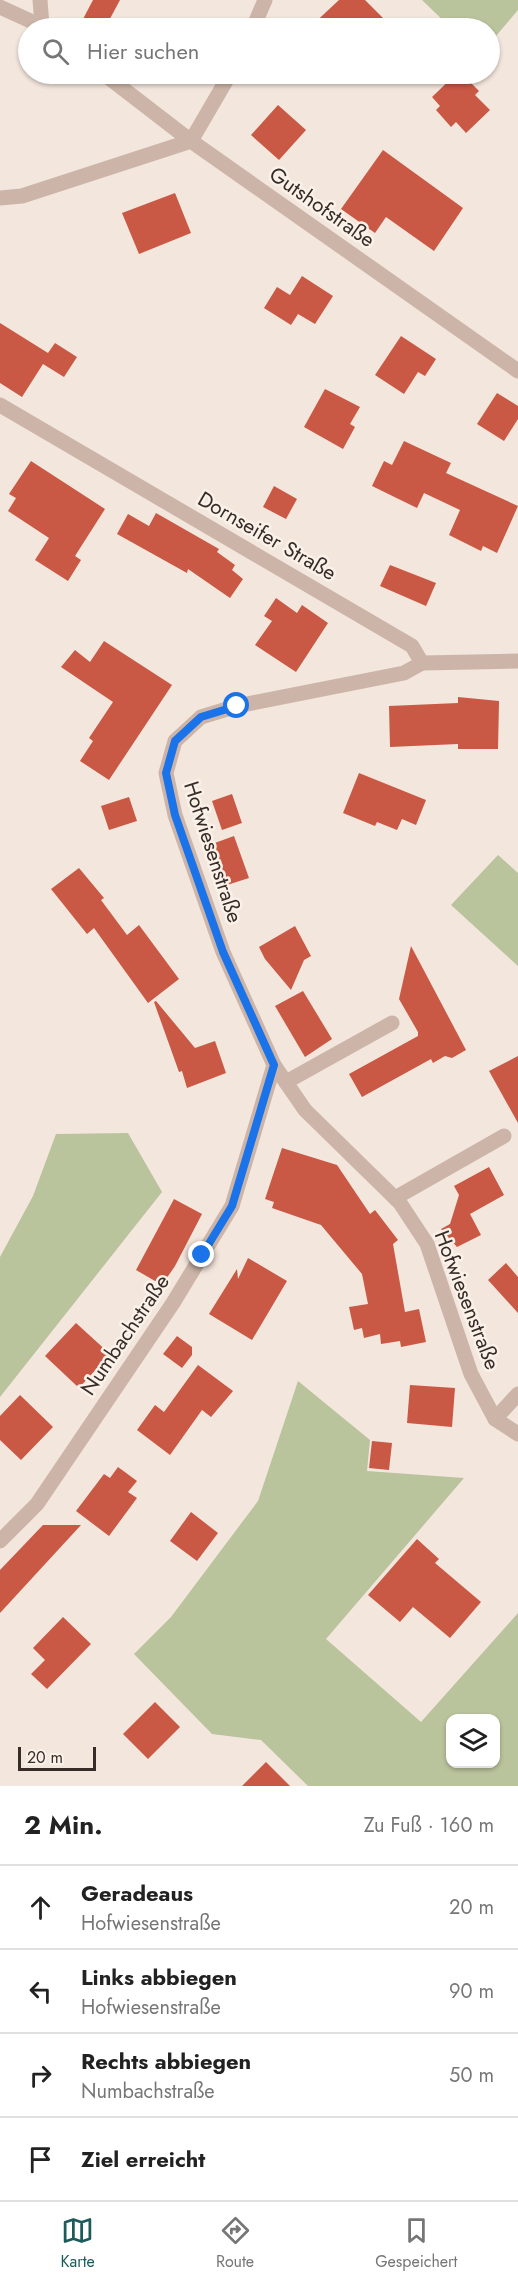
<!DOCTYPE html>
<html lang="de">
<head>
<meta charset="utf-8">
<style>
	:root { --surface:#fff; --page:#f6f6f6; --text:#222; --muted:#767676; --line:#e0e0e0; --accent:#1c5b5a }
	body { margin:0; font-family:Jost,sans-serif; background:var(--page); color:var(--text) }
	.controls { position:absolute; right:18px; bottom:18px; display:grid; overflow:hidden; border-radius:12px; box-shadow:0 2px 4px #0004 }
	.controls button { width:54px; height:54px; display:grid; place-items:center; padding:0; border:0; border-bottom:2px solid var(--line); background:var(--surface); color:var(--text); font:30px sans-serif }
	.scale { position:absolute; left:18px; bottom:15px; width:78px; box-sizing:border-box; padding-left:6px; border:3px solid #382c28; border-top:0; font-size:16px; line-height:21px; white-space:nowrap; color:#382c28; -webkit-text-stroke:4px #faf1e9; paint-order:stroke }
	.stop { position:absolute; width:18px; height:18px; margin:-14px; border:4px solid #1a73e8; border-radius:50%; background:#fff }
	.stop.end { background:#1a73e8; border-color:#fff; box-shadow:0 2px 6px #0008 }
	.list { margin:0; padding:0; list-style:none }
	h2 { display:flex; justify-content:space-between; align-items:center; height:78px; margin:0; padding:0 24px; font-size:26px }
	h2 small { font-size:20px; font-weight:400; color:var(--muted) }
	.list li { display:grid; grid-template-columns:39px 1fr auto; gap:18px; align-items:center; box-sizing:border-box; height:84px; padding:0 24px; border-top:2px solid var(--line) }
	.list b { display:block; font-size:22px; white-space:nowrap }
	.list p { margin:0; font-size:20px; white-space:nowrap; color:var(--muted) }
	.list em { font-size:20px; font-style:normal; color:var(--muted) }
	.icon { flex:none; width:33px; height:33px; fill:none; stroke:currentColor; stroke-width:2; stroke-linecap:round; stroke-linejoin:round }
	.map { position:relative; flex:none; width:518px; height:1786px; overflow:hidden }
	.search { position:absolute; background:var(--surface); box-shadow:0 2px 4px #0004; left:18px; right:18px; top:18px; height:66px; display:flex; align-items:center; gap:15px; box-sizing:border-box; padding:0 21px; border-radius:33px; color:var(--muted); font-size:22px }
	.sheet { height:414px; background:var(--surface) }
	nav { display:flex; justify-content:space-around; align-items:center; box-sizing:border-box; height:84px; border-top:2px solid var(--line); background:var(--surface); font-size:16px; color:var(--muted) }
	nav a { display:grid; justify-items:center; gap:3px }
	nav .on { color:var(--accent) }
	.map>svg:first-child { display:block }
</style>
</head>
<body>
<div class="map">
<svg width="518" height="1786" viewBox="0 0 518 1786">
	<rect width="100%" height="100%" fill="#f3e6dd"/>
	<!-- green -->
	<g fill="#b9c39c" fill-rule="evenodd">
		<polygon points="422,0 518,0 518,10 490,43 490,28 451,28"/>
		<polygon points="498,855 518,873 518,966 451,905"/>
		<polygon points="128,1133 162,1192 0,1397 0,1257 33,1196 56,1134"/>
		<path d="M298,1381L370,1440L367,1471L464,1478L326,1639L421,1722L518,1613V1786H308L261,1740L212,1734L134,1654L171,1617L258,1501ZM496,1718V1764H450V1718Z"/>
	</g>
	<!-- building -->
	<g fill="#c95844">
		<polygon points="93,0 120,0 105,28 97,28 82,21"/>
		<polygon points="339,0 365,0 393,28 309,28"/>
		<polygon points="456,74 462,74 479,91 475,95 490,110 466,133 456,122 451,127 436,110 440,106 432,97"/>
		<polygon points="278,105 306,130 279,160 251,135"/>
		<polygon points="383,150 463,208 434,251 386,217 375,233 341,209"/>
		<polygon points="175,193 191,233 139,254 122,213"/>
		<polygon points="302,276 333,296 315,324 298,314 291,325 264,308 277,287 290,295"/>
		<polygon points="0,323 48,353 55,343 77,357 64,377 43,364 22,397 0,383"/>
		<polygon points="401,336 436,359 425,376 418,372 404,394 375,375"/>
		<polygon points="325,389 360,407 350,424 355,427 343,449 304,427"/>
		<polygon points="497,393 518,406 518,419 504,441 477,424"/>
		<polygon points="404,441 451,463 446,473 518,506 497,553 483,546 481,551 449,535 460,510 424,493 417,508 372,486 384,461 392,465"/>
		<polygon points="31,461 105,509 75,556 81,560 68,581 35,560 49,538 8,511 16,498 9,494"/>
		<polygon points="274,486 297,499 286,519 263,507"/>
		<polygon points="156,513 219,549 217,552 235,565 232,570 243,579 230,598 188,569 187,573 117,534 128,514 149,526"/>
		<polygon points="390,565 436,583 426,606 380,586"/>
		<polygon points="276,598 297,613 302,605 328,623 296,672 255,645 272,621 264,616"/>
		<polygon points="104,641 172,685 109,780 80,761 93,741 89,738 113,702 61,667 75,650 90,662"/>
		<polygon points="458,697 499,701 498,749 458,749 458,744 390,747 389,706 458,703"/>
		<polygon points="359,773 426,800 416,825 402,819 397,830 377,822 375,826 343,813"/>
		<polygon points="232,794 242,823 222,830 212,801"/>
		<polygon points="129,797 137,821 109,830 101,806"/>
		<polygon points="234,836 249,878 227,885 212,844"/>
		<polygon points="79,868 104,898 101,900 127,935 139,925 179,979 148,1003 94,928 87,934 51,889"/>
		<polygon points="295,926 311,956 304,960 291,990 265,959 259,947"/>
		<polygon points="411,946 466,1050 452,1058 445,1056 433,1063 431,1059 362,1097 349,1074 418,1036 418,1032 399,999"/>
		<polygon points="303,991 332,1039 305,1057 275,1006"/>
		<polygon points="156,1001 195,1048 215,1041 226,1073 187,1088 182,1071 179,1072 154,1002"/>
		<polygon points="518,1056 518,1123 489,1071"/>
		<polygon points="282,1148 337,1165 370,1214 375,1210 398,1240 393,1244 405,1312 419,1309 426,1342 401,1347 400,1341 381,1344 380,1334 364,1338 362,1328 354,1330 349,1307 368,1304 362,1274 321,1225 272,1208 274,1202 265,1199"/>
		<polygon points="489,1167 504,1195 470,1214 481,1235 457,1247 441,1229 450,1224 459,1195 454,1186"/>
		<polygon points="174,1199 202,1214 175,1266 162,1285 136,1270"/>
		<polygon points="248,1258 287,1281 252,1340 209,1314 237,1269 238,1279"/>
		<polygon points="506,1263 518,1277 518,1313 488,1280"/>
		<polygon points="76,1323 110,1354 79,1388 45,1356"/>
		<polygon points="177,1336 192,1347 192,1355 182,1368 163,1354"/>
		<polygon points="198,1365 233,1391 211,1417 202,1410 170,1455 137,1430 155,1405 164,1412"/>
		<polygon points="410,1385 455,1388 452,1427 407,1423"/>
		<polygon points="20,1395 53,1427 21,1460 0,1440 0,1416"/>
		<polygon points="372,1441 392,1443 389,1470 369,1468"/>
		<polygon points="118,1467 137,1481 128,1492 137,1498 109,1536 76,1511 104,1474 110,1478"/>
		<polygon points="191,1512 218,1533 197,1561 170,1541"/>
		<polygon points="43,1525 81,1525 0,1613 0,1570"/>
		<polygon points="417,1539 439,1559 435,1563 481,1602 450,1638 413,1607 400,1622 368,1595"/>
		<polygon points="63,1617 91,1644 47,1689 31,1674 45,1660 33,1648"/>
		<polygon points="155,1702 180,1727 148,1759 123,1734"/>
		<polygon points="266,1762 290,1786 242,1786"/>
	</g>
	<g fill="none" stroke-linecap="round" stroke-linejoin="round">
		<!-- street -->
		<g stroke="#ccb5a8" stroke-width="15">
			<polyline points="40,0 42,25"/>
			<polyline points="0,7 46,28"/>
			<polyline points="253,28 265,0"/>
			<polyline points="104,74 191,141 518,371"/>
			<polyline points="0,198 22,196 191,141 230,74"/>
			<polyline points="0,405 412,646 422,663 518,661"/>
			<polyline points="422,663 404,673 237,706 201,717 175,741 166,773 175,815 223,952 274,1065 305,1110 400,1203 427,1244 471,1374 495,1419 518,1434"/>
			<polyline points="286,1082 392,1023"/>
			<polyline points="395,1198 504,1136"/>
			<polyline points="495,1419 518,1394"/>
			<polyline points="0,1541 37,1504 173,1303 232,1206 274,1065"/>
		</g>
	</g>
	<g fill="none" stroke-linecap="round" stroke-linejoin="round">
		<!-- route -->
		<polyline stroke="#1a73e8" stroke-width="8" points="202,1255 232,1206 274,1065 223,952 175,815 166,773 175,741 201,717 237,706"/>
	</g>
	<g text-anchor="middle" stroke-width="5" stroke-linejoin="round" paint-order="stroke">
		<!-- street labels -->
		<g font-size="21" fill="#382c28" stroke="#faf1e9">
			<text transform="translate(322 207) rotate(35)" y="7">Gutshofstraße</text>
			<text transform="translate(267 536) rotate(30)" y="7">Dornseifer Straße</text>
			<text transform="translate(213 852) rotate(72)" y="7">Hofwiesenstraße</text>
			<text transform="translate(467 1300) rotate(69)" y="7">Hofwiesenstraße</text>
			<text transform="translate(125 1335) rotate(-56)" y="7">Numbachstraße</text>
		</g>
	</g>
</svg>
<div class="controls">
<button><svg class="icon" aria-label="layers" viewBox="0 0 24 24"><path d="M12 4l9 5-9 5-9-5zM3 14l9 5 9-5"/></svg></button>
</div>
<div class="scale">20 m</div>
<div class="stop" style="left:237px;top:706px"></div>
<div class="stop end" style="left:202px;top:1255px"></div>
<div class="search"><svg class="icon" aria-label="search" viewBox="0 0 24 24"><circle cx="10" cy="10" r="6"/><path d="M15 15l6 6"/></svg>Hier suchen</div>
</div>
<section class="sheet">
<h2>2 Min.<small>Zu Fuß · 160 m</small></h2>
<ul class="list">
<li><svg class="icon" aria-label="ahead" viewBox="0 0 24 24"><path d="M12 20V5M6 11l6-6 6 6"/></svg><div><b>Geradeaus</b><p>Hofwiesenstraße</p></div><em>20 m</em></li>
<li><svg class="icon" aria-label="left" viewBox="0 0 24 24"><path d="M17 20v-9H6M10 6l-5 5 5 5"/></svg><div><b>Links abbiegen</b><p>Hofwiesenstraße</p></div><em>90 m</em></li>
<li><svg class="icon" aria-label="right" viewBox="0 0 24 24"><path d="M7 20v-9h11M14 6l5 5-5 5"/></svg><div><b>Rechts abbiegen</b><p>Numbachstraße</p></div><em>50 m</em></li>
<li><svg class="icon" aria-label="arrive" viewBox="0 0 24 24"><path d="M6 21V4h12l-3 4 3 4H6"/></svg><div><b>Ziel erreicht</b></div></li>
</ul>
</section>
<nav>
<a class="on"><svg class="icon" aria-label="map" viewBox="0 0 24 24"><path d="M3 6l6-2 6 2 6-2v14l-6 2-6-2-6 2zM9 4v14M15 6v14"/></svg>Karte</a>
<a><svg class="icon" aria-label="directions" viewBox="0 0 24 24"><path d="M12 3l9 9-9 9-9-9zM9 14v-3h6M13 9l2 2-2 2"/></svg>Route</a>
<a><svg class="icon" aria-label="saved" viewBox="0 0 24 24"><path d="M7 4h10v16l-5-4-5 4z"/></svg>Gespeichert</a>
</nav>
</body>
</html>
